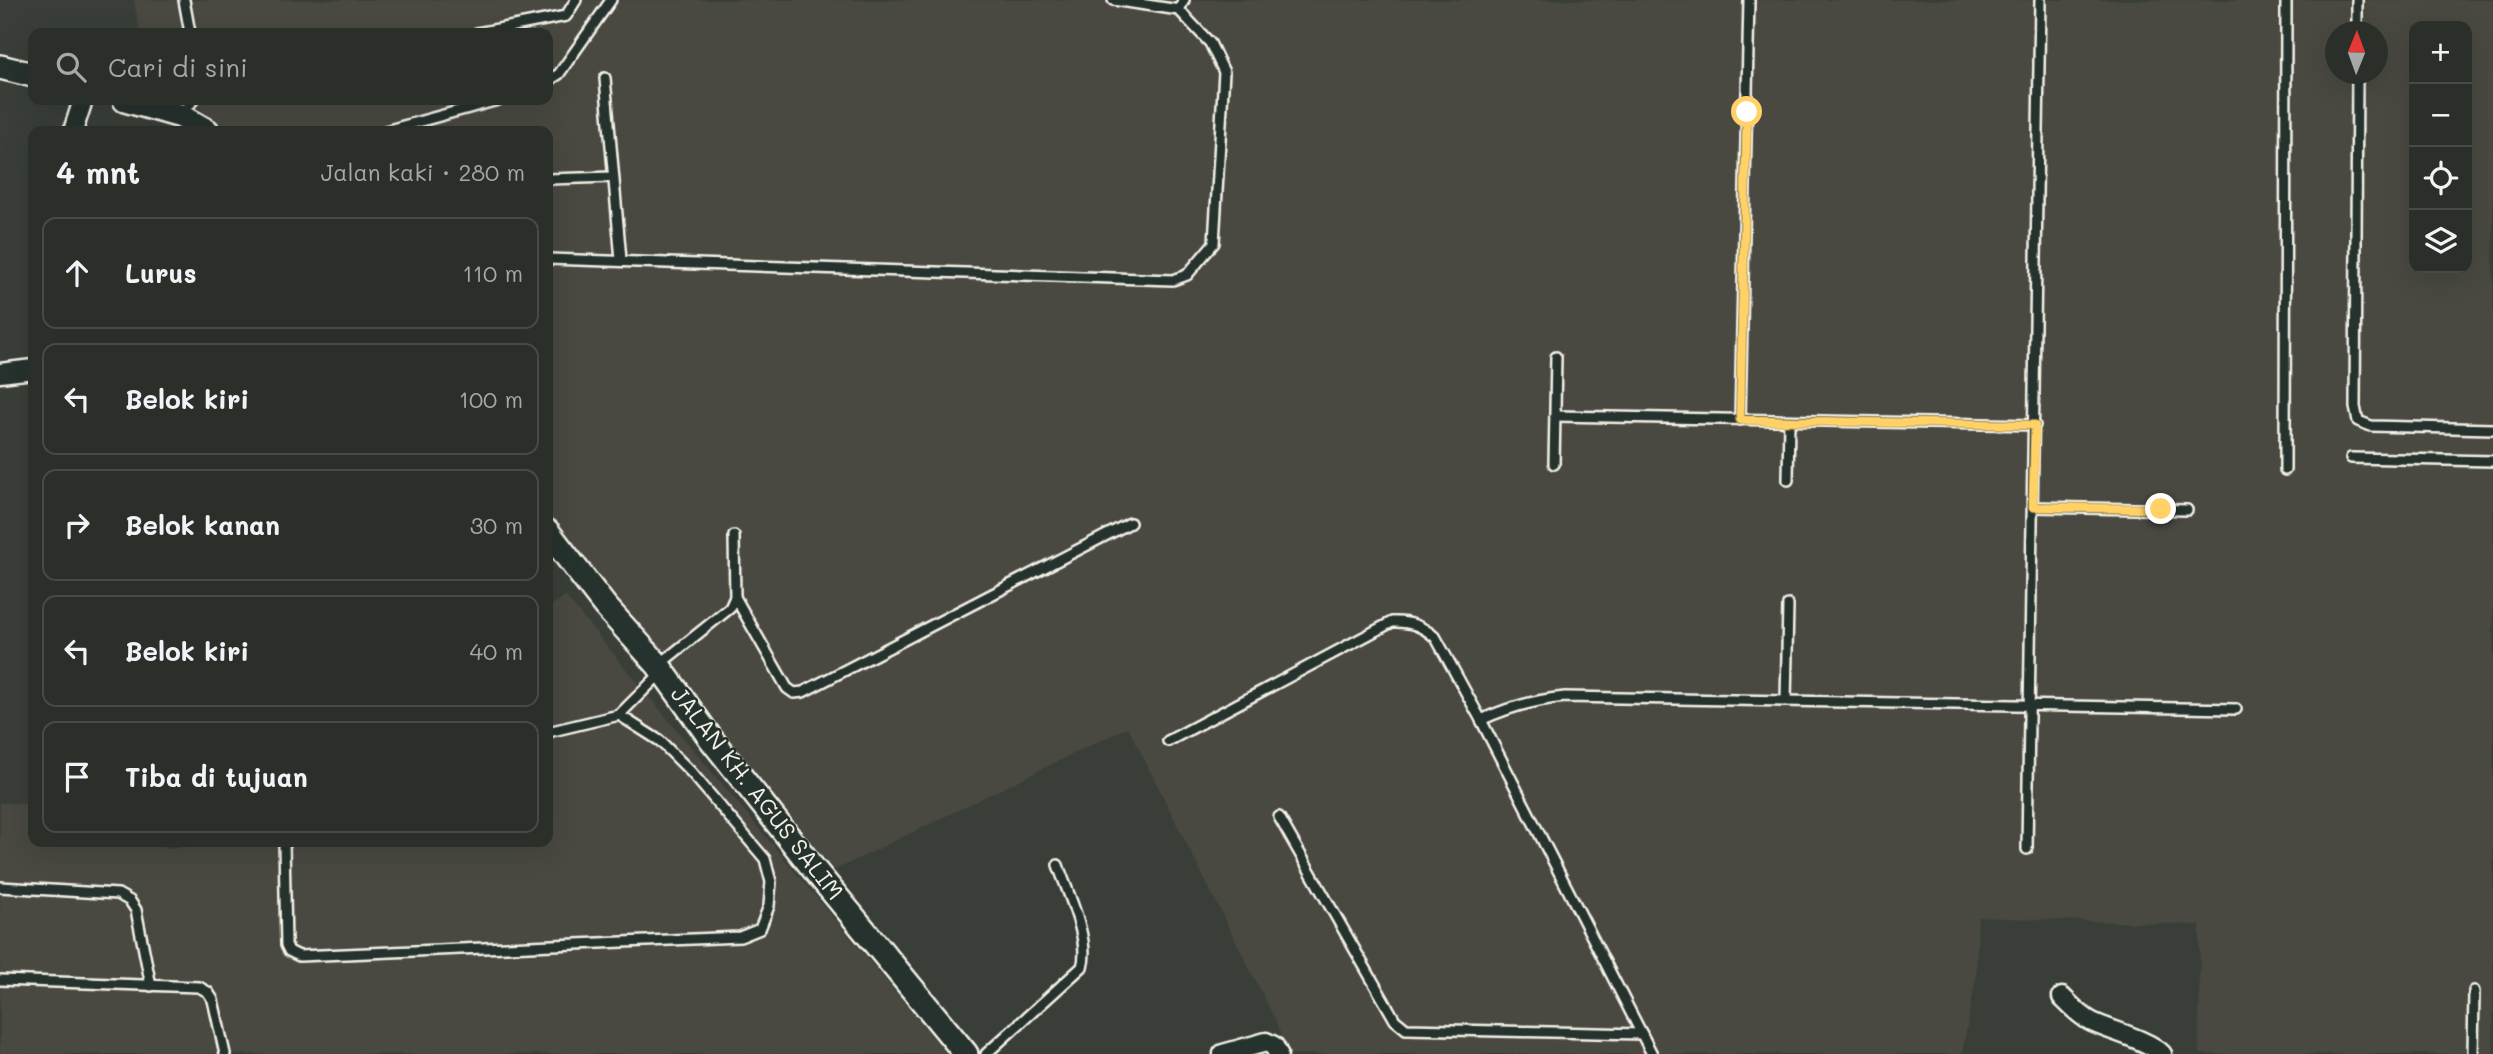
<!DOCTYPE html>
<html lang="id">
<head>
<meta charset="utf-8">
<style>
	:root { --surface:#2b2f2a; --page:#333732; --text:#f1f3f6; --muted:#a6a9a8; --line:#474a47 }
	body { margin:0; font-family:Mali,sans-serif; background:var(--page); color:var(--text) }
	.controls { position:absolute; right:21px; top:21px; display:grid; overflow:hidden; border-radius:14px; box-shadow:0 7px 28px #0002 }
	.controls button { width:63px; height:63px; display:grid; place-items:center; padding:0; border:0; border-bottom:2px solid var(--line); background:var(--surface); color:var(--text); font:35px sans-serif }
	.compass { position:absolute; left:2325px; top:21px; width:63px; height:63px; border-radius:50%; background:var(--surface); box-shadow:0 7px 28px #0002; rotate:1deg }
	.stop { position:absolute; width:21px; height:21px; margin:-16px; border:5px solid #ffd166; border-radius:50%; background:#fff }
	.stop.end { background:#ffd166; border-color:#fff; box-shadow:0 2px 7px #0008 }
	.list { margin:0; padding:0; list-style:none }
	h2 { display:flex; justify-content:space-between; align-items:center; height:91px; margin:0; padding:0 28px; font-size:30px }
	h2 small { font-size:23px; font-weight:400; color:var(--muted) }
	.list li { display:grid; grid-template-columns:46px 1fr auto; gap:21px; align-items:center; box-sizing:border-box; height:112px; margin:0 14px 14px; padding:0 14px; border:2px solid var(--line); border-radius:14px }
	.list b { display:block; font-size:26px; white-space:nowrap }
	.list em { font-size:23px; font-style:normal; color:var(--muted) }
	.icon { flex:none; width:38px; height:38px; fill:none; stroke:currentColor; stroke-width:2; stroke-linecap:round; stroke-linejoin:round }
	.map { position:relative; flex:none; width:2493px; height:1054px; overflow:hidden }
	.search { position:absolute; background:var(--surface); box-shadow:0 7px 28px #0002; left:28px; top:28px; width:525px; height:77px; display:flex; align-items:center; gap:18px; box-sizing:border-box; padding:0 24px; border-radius:14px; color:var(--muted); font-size:26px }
	.panel { position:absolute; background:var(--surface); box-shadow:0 7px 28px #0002; left:28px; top:126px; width:525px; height:721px; border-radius:14px }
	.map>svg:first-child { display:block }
</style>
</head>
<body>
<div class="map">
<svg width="2493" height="1054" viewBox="0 0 2493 1054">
	<rect width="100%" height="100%" fill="#393f38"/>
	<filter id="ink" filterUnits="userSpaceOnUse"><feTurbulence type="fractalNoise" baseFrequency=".0143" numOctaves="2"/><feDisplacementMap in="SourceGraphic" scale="14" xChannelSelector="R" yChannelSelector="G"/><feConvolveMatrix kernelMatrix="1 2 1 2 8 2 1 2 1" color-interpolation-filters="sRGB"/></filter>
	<g filter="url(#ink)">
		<!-- built -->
		<g fill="#494a42" fill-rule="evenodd">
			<path d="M134,0H2493V1054H2199L2200,925L1978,917L1976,977L1962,1054H1289L1275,1019L1128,727L835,870L585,583L548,535V131H230L195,105L184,112L161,100H548V33H140ZM2414,26H2467V268H2414ZM2336,32H2378V74H2336Z"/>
			<polygon points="565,596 947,1054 0,1054 0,803 33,804 33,842 159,842 167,848 236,842 548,842 548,608"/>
		</g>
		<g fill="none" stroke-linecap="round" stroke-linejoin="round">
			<!-- service casing -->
			<g stroke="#f4f1e8" stroke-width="14">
				<g id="service">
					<polyline points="184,0 190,33"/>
					<polyline points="1179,10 1184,0"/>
					<polyline points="2357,32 2357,0"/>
					<polyline points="477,33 566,16 576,0"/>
					<polyline points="2357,74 2355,407 2358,421 2371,426 2493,429"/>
					<polyline points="605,78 621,260"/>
					<polyline points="548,81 559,74 611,0"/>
					<polyline points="182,115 193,100"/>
					<polyline points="385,131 498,100"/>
					<polyline points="548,179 613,177"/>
					<polyline points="548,259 1173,280 1187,275 1214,243 1224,72 1210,43 1179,10 1113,0"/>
					<polyline points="1555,416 2035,425"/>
					<polyline points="1740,420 1749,0"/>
					<polyline points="2351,458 2493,461"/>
					<polyline points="1554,464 1556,357"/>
					<polyline points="2285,470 2286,0"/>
					<polyline points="1788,480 1789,421"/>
					<polyline points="2033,507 2187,510"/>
					<polyline points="735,597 787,688 794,693 803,692 1130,523"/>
					<polyline points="660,664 730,608 735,597 734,536"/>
					<polyline points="1786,701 1788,605"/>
					<path d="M1481,720C1509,707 1534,700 1565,697L2236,709"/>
					<polyline points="548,732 619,715 662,672"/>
					<path d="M1168,741L1392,622C1410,621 1423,626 1436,638L1481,720L1652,1054"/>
					<polyline points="1279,817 1395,1020 1406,1029 1642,1034"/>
					<polyline points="284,842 286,945 289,951 299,956 740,937 760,929 769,906 771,882 765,859 691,772 660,741 619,715"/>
					<polyline points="2027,849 2040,0"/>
					<polyline points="0,887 118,894 130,901 136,910 151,986"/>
					<polyline points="0,980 199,987 208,992 213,1000 225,1054"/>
					<path d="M986,1054L1082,967C1091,941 1067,891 1058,865"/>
					<polyline points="2473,1054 2474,991"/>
				</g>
			</g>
			<!-- minor casing -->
			<g stroke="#f4f1e8" stroke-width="23">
				<g id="minor">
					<polyline points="73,131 83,100"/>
					<polyline points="0,373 33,369"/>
					<path d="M2062,997C2071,1006 2080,1016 2092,1022C2111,1031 2149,1040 2162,1054"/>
					<polyline points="1223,1054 1266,1042 1274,1046 1278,1054"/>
				</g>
			</g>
			<!-- tertiary casing -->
			<g stroke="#f4f1e8" stroke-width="28">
				<g id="tertiary">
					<polyline points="0,67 33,75"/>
					<polyline points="125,100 181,116 207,131"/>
					<polyline points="548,532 605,606 658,665 711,739 813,868 966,1054"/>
				</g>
			</g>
			<!-- service -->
			<use href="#service" stroke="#26332d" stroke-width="9"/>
			<!-- minor -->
			<use href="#minor" stroke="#26332d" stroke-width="18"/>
			<!-- tertiary -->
			<use href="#tertiary" stroke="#26332d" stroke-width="23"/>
		</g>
	</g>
	<g fill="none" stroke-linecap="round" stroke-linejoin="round" filter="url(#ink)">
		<!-- route -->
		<polyline stroke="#ffd166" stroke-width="9" points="1747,112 1740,420 2035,425 2033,507 2161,509"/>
	</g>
	<g text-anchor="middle" stroke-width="5" stroke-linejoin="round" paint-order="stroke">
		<!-- street labels -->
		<g font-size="23" fill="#f4f1e8" stroke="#26332d">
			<text transform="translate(757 793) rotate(52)" y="8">JALAN KH. AGUS SALIM</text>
		</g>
	</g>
</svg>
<div class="controls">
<button>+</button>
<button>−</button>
<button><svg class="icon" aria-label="locate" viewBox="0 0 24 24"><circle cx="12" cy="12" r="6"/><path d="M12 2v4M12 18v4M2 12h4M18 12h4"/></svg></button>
<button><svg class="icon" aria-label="layers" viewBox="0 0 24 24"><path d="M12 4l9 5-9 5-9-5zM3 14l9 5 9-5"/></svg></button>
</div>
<svg class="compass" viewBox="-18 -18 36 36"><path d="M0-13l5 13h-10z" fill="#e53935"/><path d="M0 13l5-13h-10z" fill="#a6a9a8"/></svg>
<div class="stop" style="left:1747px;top:112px"></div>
<div class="stop end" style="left:2161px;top:509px"></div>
<div class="search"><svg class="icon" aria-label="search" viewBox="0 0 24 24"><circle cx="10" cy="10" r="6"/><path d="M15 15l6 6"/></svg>Cari di sini</div>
<section class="panel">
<h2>4 mnt<small>Jalan kaki · 280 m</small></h2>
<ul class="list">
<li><svg class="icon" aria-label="ahead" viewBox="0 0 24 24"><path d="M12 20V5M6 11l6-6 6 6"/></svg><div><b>Lurus</b></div><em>110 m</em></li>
<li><svg class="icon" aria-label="left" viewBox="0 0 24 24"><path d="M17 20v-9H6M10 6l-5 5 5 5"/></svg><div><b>Belok kiri</b></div><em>100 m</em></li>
<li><svg class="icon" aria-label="right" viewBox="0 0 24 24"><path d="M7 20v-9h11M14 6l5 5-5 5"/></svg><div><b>Belok kanan</b></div><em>30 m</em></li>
<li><svg class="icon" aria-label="left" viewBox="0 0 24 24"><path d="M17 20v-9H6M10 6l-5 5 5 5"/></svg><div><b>Belok kiri</b></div><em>40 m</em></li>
<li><svg class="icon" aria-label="arrive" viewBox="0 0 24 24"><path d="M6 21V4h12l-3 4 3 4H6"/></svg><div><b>Tiba di tujuan</b></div></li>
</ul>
</section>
</div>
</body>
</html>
